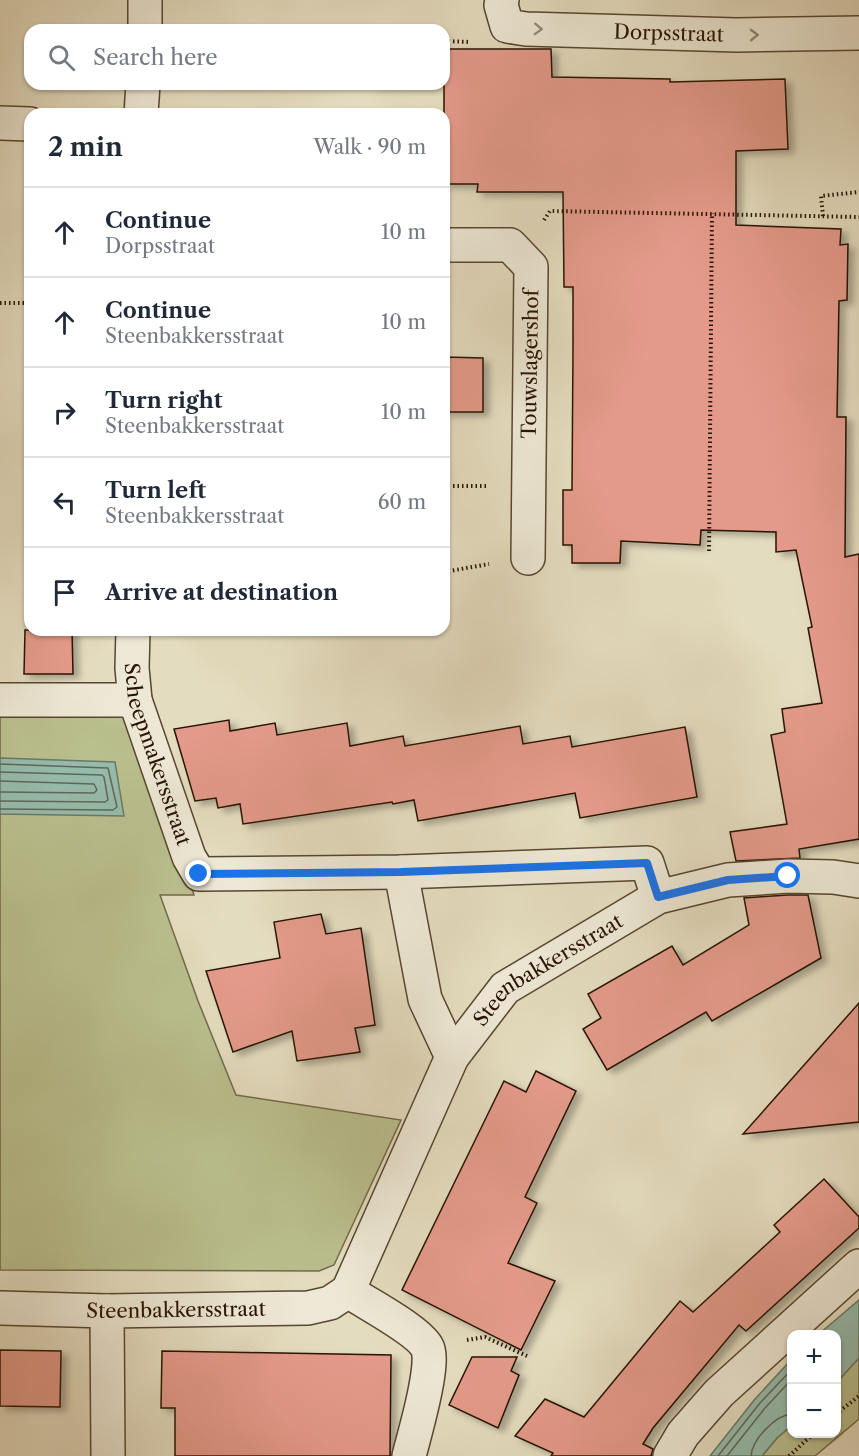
<!DOCTYPE html>
<html lang="en">
<head>
<meta charset="utf-8">
<style>
	:root { --surface:#fff; --page:#f2f2f3; --text:#1f2937; --muted:#747a83; --line:#e0e1e3 }
	body { margin:0; font-family:"Libre Caslon Text",serif; background:var(--page); color:var(--text) }
	.controls { position:absolute; right:18px; bottom:18px; display:grid; overflow:hidden; border-radius:12px; box-shadow:0 2px 4px #0004 }
	.controls button { width:54px; height:54px; display:grid; place-items:center; padding:0; border:0; border-bottom:2px solid var(--line); background:var(--surface); color:var(--text); font:30px sans-serif }
	.stop { position:absolute; width:18px; height:18px; margin:-14px; border:4px solid #1a73e8; border-radius:50%; background:#fff }
	.stop.end { background:#1a73e8; border-color:#fff; box-shadow:0 2px 6px #0008 }
	.list { margin:0; padding:0; list-style:none }
	h2 { display:flex; justify-content:space-between; align-items:center; height:78px; margin:0; padding:0 24px; font-size:26px }
	h2 small { font-size:20px; font-weight:400; color:var(--muted) }
	.list li { display:grid; grid-template-columns:39px 1fr auto; gap:18px; align-items:center; box-sizing:border-box; height:90px; padding:0 24px; border-top:2px solid var(--line) }
	.list b { display:block; font-size:22px; white-space:nowrap }
	.list p { margin:0; font-size:20px; white-space:nowrap; color:var(--muted) }
	.list em { font-size:20px; font-style:normal; color:var(--muted) }
	.icon { flex:none; width:33px; height:33px; fill:none; stroke:currentColor; stroke-width:2; stroke-linecap:round; stroke-linejoin:round }
	.map { position:relative; flex:none; width:859px; height:1456px; overflow:hidden }
	.search { position:absolute; background:var(--surface); box-shadow:0 2px 4px #0004; left:24px; top:24px; width:426px; height:66px; display:flex; align-items:center; gap:15px; box-sizing:border-box; padding:0 21px; border-radius:18px; color:var(--muted); font-size:22px }
	.panel { position:absolute; background:var(--surface); box-shadow:0 2px 4px #0004; left:24px; top:108px; width:426px; height:528px; border-radius:18px }
	.map>svg:first-child { display:block }
</style>
</head>
<body>
<div class="map">
<svg width="859" height="1456" viewBox="0 0 859 1456">
	<defs>
		<filter id="shadow"><feDropShadow dx="6" dy="4" stdDeviation="3" flood-color="#0004"/></filter>
	</defs>
	<rect width="100%" height="100%" fill="#e4dcbf"/>
	<filter id="stains"><feTurbulence type="fractalNoise" baseFrequency=".00333" numOctaves="4"/><feColorMatrix values="0 0 0 0 .2 0 0 0 0 .09 0 0 0 0 .02 0 0 0 .5 -.17"/></filter>
	<radialGradient id="worn" r=".72"><stop offset=".6" stop-color="#630" stop-opacity="0"/><stop offset="1" stop-color="#630" stop-opacity=".3"/></radialGradient>
	<!-- green -->
	<g fill="#babf8e" stroke="#716a48" stroke-width="1.5">
		<polygon points="130,709 194,895 160,895 198,1001 236,1095 401,1120 334,1265 319,1271 0,1270 0,710"/>
		<polygon points="859,1358 859,1419 815,1456 762,1456 777,1438 791,1426 792,1434 836,1434 837,1382"/>
	</g>
	<!-- water -->
	<g fill="#96bcad" stroke="#6a7968" stroke-width="1.5">
		<polygon points="0,758 115,762 124,816 0,814"/>
		<polygon points="859,1300 859,1358 837,1382 836,1334 819,1334"/>
		<polygon points="791,1360 791,1426 777,1438 762,1456 710,1456 755,1399"/>
	</g>
	<g fill="none" stroke-linecap="round" stroke-linejoin="round">
		<!-- shore -->
		<g stroke="#5f6857" stroke-width="1.5">
			<polyline points="0,764 108,768 117,807 113,810 0,809"/>
			<polyline points="0,772 102,775 104,777 108,800 105,802 0,801"/>
			<polyline points="0,781 94,784 97,790 94,793 0,792"/>
			<polyline points="718,1456 760,1403 792,1369"/>
			<polyline points="727,1456 765,1408 792,1379"/>
			<path d="M751,1456C752,1440 775,1415 792,1414"/>
		</g>
	</g>
	<!-- building -->
	<g fill="#e49a8a" stroke="#281401" stroke-width="1.5" filter="url(#shadow)">
		<polygon points="444,49 551,49 552,77 670,79 670,82 785,79 788,149 736,151 736,225 841,229 840,245 848,244 847,300 839,301 837,417 846,417 845,557 859,554 859,839 799,849 800,858 736,861 730,832 787,824 771,735 785,732 782,709 822,703 808,628 812,627 796,550 776,552 776,532 701,530 700,545 621,541 620,563 572,563 572,545 563,545 563,490 572,490 573,347 573,287 564,287 563,192 477,192 478,184 444,184 444,85 372,85 444,84"/>
		<polygon points="444,357 483,358 483,412 444,412"/>
		<polygon points="25,630 72,630 73,674 24,674"/>
		<polygon points="229,720 230,731 275,723 277,735 347,723 350,746 403,736 405,746 520,726 523,744 570,736 572,747 685,727 697,797 580,818 575,793 418,821 414,800 393,804 392,802 243,824 240,804 218,808 216,798 195,801 174,729"/>
		<polygon points="788,895 808,895 821,958 712,1021 706,1012 607,1070 583,1029 601,1018 588,994 672,946 683,965 749,925 744,898"/>
		<polygon points="321,914 326,934 361,928 375,1025 355,1028 360,1052 297,1061 292,1031 233,1052 206,971 280,958 274,922"/>
		<polygon points="859,1003 859,1122 743,1134"/>
		<polygon points="536,1071 576,1091 525,1197 537,1203 508,1263 555,1281 521,1350 402,1290 504,1081 526,1092"/>
		<polygon points="824,1179 859,1217 859,1228 746,1331 739,1325 653,1428 643,1444 653,1449 651,1456 551,1456 553,1453 515,1436 545,1399 584,1417 680,1301 693,1312 780,1232 774,1225"/>
		<polygon points="0,1350 61,1351 60,1407 0,1406"/>
		<polygon points="162,1351 391,1355 390,1456 175,1456 175,1408 161,1408"/>
		<polygon points="472,1357 517,1357 511,1371 519,1375 498,1428 449,1405"/>
	</g>
	<g fill="none" stroke-linecap="round" stroke-linejoin="round">
		<!-- minor casing -->
		<g stroke="#574630" stroke-width="36">
			<g id="minor">
				<path id="s1" d="M502,0L501,5L507,26L526,29L737,35L859,33"/>
				<polyline points="145,30 145,0"/>
				<polyline points="141,114 143,84"/>
				<polyline points="0,123 30,124"/>
				<polyline points="444,245 510,245 531,267 528,558"/>
				<path id="s2" d="M133,630L132,668L135,700L189,857L199,874L401,872L647,863L658,897"/>
				<polyline points="0,700 135,700"/>
				<polyline points="401,872 425,999 452,1057"/>
				<path id="s3" d="M348,1291L452,1057L505,988L658,897L728,880L788,876L833,877L859,881"/>
				<path id="s4" d="M0,1308L107,1311L308,1308L330,1303L348,1291C366,1303 418,1330 427,1347C436,1362 414,1436 409,1456"/>
				<polyline points="107,1311 108,1456"/>
				<polyline points="670,1456 683,1434 719,1393 859,1266"/>
			</g>
		</g>
		<!-- path -->
		<g stroke="#281401" stroke-width="4" stroke-dasharray="1.5 3" stroke-linecap="butt">
			<polyline points="444,41 470,42"/>
			<polyline points="823,216 821,196 859,192"/>
			<polyline points="544,220 550,211 859,217"/>
			<polyline points="0,303 30,303"/>
			<polyline points="444,486 486,486"/>
			<polyline points="709,551 712,213"/>
			<polyline points="444,572 489,564"/>
			<polyline points="467,1340 485,1337 527,1356"/>
			<polyline points="836,1414 859,1396"/>
			<polyline points="789,1456 813,1434"/>
		</g>
		<!-- minor -->
		<use href="#minor" stroke="#ede8d5" stroke-width="33"/>
	</g>
	<!-- one-way arrows -->
	<defs><path id="oneway-chevron" d="M-2-3.5L2.5 0L-2 3.5" fill="none" stroke-width="1.6" stroke-linecap="round" stroke-linejoin="round" transform="scale(1.5)"/></defs>
	<g stroke="#948976">
		<use href="#oneway-chevron" transform="translate(538 29) rotate(2)"/>
		<use href="#oneway-chevron" transform="translate(754 35) rotate(-1)"/>
	</g>
	<g fill="none" stroke-linecap="round" stroke-linejoin="round">
		<!-- route -->
		<polyline stroke="#1a73e8" stroke-width="8" points="199,874 401,872 647,863 658,897 728,880 788,876"/>
	</g>
	<g text-anchor="middle" stroke-width="6" stroke-linejoin="round" paint-order="stroke">
		<!-- street labels -->
		<g font-size="20" fill="#281401" stroke="#ede8d5">
			<text dy="7" stroke="none"><textPath href="#s1" startOffset="189">Dorpsstraat</textPath></text>
			<text transform="translate(530 364) rotate(-89)" y="7">Touwslagershof</text>
			<text dy="7" stroke="none"><textPath href="#s2" startOffset="128">Scheepmakersstraat</textPath></text>
			<text dy="7" stroke="none"><textPath href="#s3" startOffset="388">Steenbakkersstraat</textPath></text>
			<text dy="7" stroke="none"><textPath href="#s4" startOffset="176">Steenbakkersstraat</textPath></text>
		</g>
	</g>
	<rect width="100%" height="100%" filter="url(#stains)"/>
	<rect width="100%" height="100%" fill="url(#worn)"/>
</svg>
<div class="controls">
<button>+</button>
<button>−</button>
</div>
<div class="stop" style="left:788px;top:876px"></div>
<div class="stop end" style="left:199px;top:874px"></div>
<div class="search"><svg class="icon" aria-label="search" viewBox="0 0 24 24"><circle cx="10" cy="10" r="6"/><path d="M15 15l6 6"/></svg>Search here</div>
<section class="panel">
<h2>2 min<small>Walk · 90 m</small></h2>
<ul class="list">
<li><svg class="icon" aria-label="ahead" viewBox="0 0 24 24"><path d="M12 20V5M6 11l6-6 6 6"/></svg><div><b>Continue</b><p>Dorpsstraat</p></div><em>10 m</em></li>
<li><svg class="icon" aria-label="ahead" viewBox="0 0 24 24"><path d="M12 20V5M6 11l6-6 6 6"/></svg><div><b>Continue</b><p>Steenbakkersstraat</p></div><em>10 m</em></li>
<li><svg class="icon" aria-label="right" viewBox="0 0 24 24"><path d="M7 20v-9h11M14 6l5 5-5 5"/></svg><div><b>Turn right</b><p>Steenbakkersstraat</p></div><em>10 m</em></li>
<li><svg class="icon" aria-label="left" viewBox="0 0 24 24"><path d="M17 20v-9H6M10 6l-5 5 5 5"/></svg><div><b>Turn left</b><p>Steenbakkersstraat</p></div><em>60 m</em></li>
<li><svg class="icon" aria-label="arrive" viewBox="0 0 24 24"><path d="M6 21V4h12l-3 4 3 4H6"/></svg><div><b>Arrive at destination</b></div></li>
</ul>
</section>
</div>
</body>
</html>
